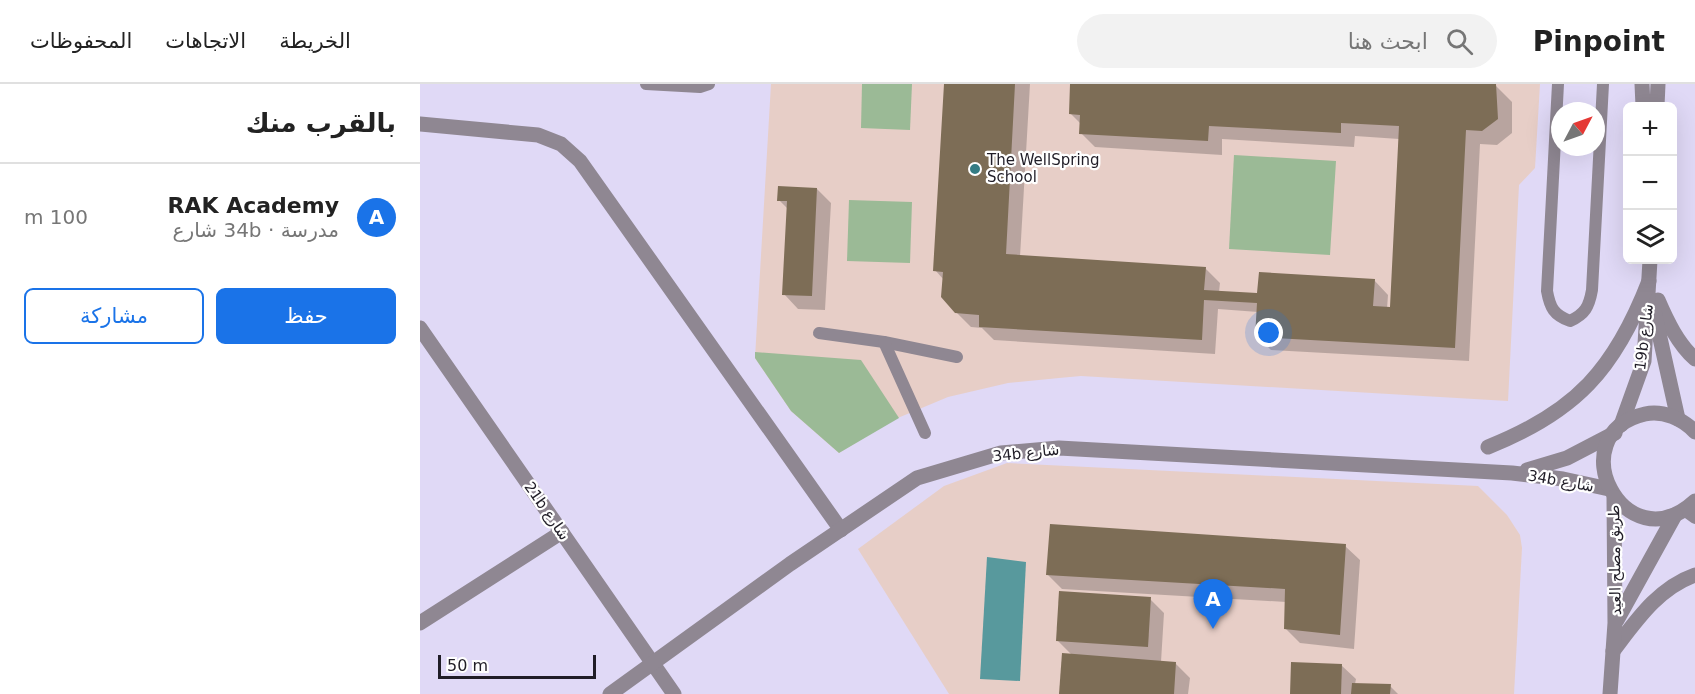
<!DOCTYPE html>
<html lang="ar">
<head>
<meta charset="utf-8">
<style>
	:root { --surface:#fff; --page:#f2f2f2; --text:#222; --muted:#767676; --line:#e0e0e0; --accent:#1a73e8 }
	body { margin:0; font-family:"DejaVu Sans",Vazirmatn,sans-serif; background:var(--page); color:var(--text); direction:rtl }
	.controls { position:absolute; right:18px; top:18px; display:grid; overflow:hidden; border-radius:9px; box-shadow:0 6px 24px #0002 }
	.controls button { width:54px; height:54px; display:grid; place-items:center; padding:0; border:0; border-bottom:2px solid var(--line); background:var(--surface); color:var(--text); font:30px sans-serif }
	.compass { position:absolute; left:1131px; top:18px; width:54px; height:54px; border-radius:50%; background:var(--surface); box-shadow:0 6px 24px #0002; rotate:49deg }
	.scale { position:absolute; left:18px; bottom:15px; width:158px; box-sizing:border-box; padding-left:6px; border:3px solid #201d27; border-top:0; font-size:16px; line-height:21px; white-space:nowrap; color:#201d27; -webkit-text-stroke:4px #fff; paint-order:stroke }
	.you { position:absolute; left:849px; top:249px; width:21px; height:21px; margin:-15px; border:4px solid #fff; border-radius:50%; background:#1a73e8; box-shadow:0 0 0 9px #1a73e833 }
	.badge { display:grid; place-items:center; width:39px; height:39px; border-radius:50%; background:var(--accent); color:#fff; font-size:20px; font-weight:700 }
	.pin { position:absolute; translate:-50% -50px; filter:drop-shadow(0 2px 3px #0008) }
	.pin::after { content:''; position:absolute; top:32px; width:21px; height:18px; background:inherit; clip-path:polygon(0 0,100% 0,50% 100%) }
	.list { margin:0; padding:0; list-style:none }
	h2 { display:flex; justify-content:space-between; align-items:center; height:78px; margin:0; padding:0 24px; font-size:26px }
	h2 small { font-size:20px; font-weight:400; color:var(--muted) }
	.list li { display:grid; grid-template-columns:39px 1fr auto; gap:18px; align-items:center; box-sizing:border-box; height:108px; padding:0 24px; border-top:2px solid var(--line) }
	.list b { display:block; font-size:22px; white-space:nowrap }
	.list p { margin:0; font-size:20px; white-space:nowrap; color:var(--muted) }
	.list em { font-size:20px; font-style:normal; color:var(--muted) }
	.actions { display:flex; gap:12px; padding:18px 24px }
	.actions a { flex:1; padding:14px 0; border:2px solid var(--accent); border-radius:9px; text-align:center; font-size:21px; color:var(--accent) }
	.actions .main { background:var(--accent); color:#fff }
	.icon { flex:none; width:33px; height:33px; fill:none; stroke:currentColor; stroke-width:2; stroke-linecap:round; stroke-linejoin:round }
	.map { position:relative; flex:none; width:1275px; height:610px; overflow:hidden; direction:ltr }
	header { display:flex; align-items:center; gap:36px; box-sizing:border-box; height:84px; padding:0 30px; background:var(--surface); border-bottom:2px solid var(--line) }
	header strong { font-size:28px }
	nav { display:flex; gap:33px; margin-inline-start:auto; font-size:21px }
	.search { width:420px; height:54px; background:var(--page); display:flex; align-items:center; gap:15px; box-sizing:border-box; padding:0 21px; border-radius:33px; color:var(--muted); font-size:22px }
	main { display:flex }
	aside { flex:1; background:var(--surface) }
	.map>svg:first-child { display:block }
</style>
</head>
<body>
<header>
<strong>Pinpoint</strong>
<div class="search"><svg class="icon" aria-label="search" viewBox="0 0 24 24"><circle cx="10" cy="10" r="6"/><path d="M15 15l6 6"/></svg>ابحث هنا</div>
<nav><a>الخريطة</a><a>الاتجاهات</a><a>المحفوظات</a></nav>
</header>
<main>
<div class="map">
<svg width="1275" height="610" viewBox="0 0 1275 610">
	<rect width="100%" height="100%" fill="#e0d9f6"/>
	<!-- education -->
	<g fill="#e7cec7">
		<polygon points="351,0 1120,0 1115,84 1099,101 1088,317 661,292 639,294 588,299 528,313 473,336 419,369 371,327 335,274"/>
		<polygon points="587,379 1058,402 1087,431 1100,451 1102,464 1094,610 529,610 438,465 524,402"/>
	</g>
	<!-- green -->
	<g fill="#9bba96">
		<polygon points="442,0 492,0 490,46 441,44"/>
		<polygon points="814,71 916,77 910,171 809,165"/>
		<polygon points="429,116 492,118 490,179 427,177"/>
		<polygon points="335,268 441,276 479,334 419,369 371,327 335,274"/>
	</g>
	<!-- water -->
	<polygon fill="#58999d" points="567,473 606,478 600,597 560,595"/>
	<!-- shadow -->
	<g fill="#0003">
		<polygon points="525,0 610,0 600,173 785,184 800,199 799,208 837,211 954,196 968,211 967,225 971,225 979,55 935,52 934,63 802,55 802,71 675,63 661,49 661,40 650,29 652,0 1074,0 1092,18 1092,49 1077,61 1060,60 1049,277 851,266 837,252 838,228 798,225 795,270 574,256 562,244 551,243 536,228 524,196 515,186"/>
		<polygon points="397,105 411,119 405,226 378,225 364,210 368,125 359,116"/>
		<polygon points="925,462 940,476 934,565 880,559 865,544 866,518 642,505 628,491"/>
		<polygon points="730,515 744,529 741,578 755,579 770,594 768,610 640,610 652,571 638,557"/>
		<polygon points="921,581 936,595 935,600 970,602 978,610 871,610"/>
	</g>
	<!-- building -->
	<g fill="#7d6d56">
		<polygon points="524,0 595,0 586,170 786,183 784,206 837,209 839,188 955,195 953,222 970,223 979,42 921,39 921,49 789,42 788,57 659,50 660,31 649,30 650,0 1076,0 1078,35 1062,47 1046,46 1035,264 835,253 837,219 784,216 782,256 559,243 559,231 535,229 521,213 523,188 513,187"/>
		<polygon points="358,102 397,104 392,212 362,211 367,117 357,117"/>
		<polygon points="630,440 926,460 920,551 864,545 865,505 626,491"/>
		<polygon points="639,507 731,513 728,563 636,557"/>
		<polygon points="642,569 756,578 754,610 639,610"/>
		<polygon points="871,578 922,580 921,610 870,610"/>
		<polygon points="932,599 971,600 970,610 931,610"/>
	</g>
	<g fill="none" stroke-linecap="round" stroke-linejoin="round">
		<!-- service -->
		<g stroke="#8f8792" stroke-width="12">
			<polyline points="226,0 280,3 289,0"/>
			<path d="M1138,0L1127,207C1130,224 1134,231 1150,237C1165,230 1169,223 1172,206L1183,0"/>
			<polyline points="399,249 464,258 537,273"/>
			<polyline points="464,258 505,349"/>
			<polyline points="1264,426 1275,434"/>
		</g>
		<!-- minor -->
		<g stroke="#8f8792" stroke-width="15">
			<polyline points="0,40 118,51 141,60 160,77 421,446"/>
			<polyline points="0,244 254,610"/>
			<polyline points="1107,386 1147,374 1195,349"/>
			<polyline points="0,539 142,448"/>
			<polyline points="190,610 370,480 497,394 581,369 639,364 1092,389 1143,395 1189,405"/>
		</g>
		<!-- tertiary -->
		<g stroke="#8f8792" stroke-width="15">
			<polyline points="1222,0 1223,22"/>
			<polyline points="1237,22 1238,0"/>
			<path d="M1238,216C1247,237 1258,260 1275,275"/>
			<polyline points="1234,227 1258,335"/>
			<polyline points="1201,341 1224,277 1230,176"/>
			<path d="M1275,348C1263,335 1243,326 1225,330C1138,350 1204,482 1275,417"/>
			<path d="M1068,363C1156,328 1195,285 1229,197"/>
			<polyline points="1197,536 1255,431"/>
			<path d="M1193,567C1216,537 1238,504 1275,491"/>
			<polyline points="1190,610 1195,539 1194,413"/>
		</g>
	</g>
	<!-- markers -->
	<circle fill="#347c84" stroke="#fff" stroke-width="2" cx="555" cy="85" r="6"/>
	<g text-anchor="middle" stroke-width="4.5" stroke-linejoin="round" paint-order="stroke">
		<!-- poi labels -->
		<g font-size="15" fill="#201d27" stroke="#fff" text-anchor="start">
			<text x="567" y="81">The WellSpring<tspan x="567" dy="17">School</tspan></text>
		</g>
		<!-- street labels -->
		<g font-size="15" fill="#201d27" stroke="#fff">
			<text transform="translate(1224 253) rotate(-83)" y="5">19b شارع</text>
			<text transform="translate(606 369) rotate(-6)" y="5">34b شارع</text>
			<text transform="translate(1141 397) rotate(10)" y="5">34b شارع</text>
			<text transform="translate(127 427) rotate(55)" y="5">21b شارع</text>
			<text transform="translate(1195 476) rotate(-91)" y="5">طريق مصلح العيد</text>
		</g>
	</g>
</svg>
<div class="controls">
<button>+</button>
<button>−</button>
<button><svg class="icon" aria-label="layers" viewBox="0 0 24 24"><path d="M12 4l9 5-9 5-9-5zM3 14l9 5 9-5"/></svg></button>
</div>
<svg class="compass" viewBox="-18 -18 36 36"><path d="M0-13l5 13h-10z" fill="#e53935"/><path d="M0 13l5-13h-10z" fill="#767676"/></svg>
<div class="scale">50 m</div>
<div class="you"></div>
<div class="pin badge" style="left:793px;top:545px">A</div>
</div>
<aside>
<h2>بالقرب منك<small></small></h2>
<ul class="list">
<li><span class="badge">A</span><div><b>RAK Academy</b><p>مدرسة · 34b شارع</p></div><em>100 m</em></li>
</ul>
<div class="actions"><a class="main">حفظ</a><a>مشاركة</a></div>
</aside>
</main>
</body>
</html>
